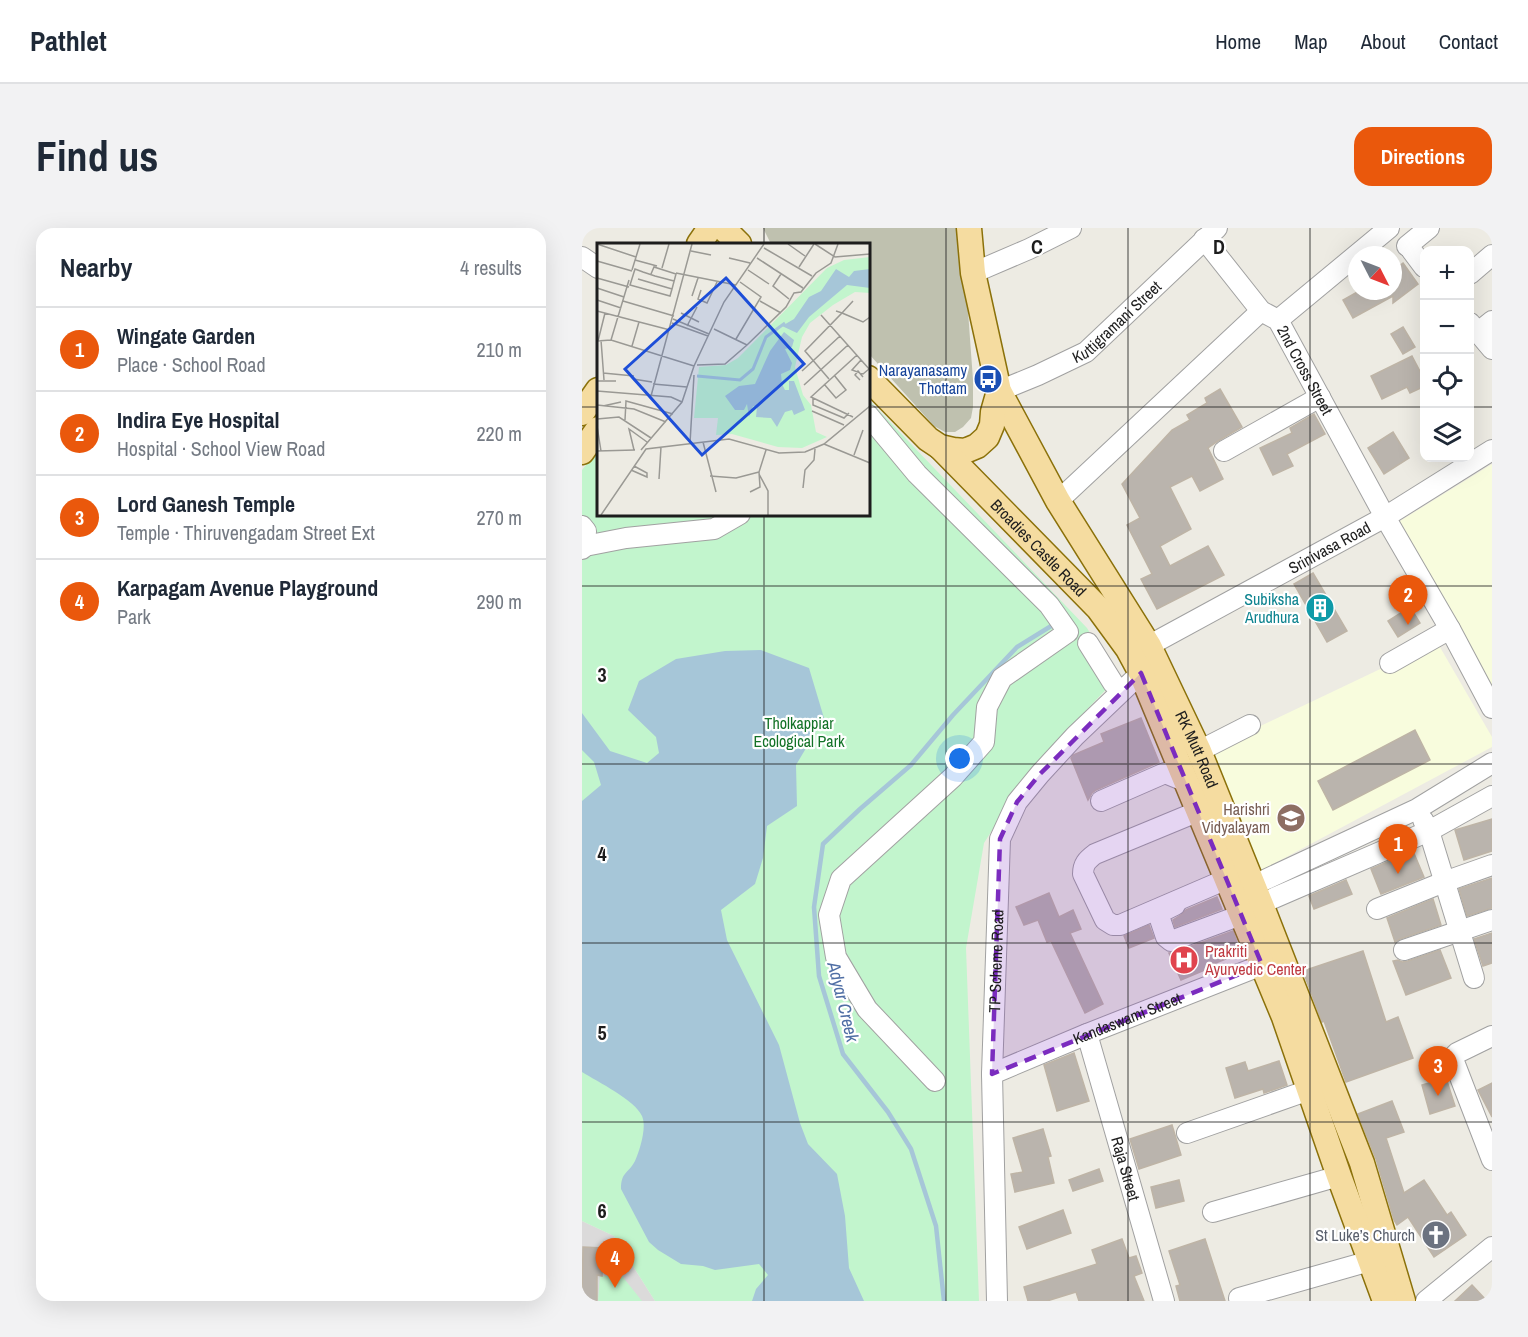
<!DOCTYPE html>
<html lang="en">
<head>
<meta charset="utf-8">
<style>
	:root { --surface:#fff; --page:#f2f2f3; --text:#1f2937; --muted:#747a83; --line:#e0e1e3; --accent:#ea580c }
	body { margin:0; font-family:"Archivo Narrow",sans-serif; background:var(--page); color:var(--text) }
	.controls { position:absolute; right:18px; top:18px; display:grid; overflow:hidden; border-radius:12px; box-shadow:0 6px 24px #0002 }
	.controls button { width:54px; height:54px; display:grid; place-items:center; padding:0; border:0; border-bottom:2px solid var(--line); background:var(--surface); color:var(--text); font:30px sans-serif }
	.compass { position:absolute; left:766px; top:18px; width:54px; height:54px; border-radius:50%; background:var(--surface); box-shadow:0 6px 24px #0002; rotate:132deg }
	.you { position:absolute; left:378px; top:531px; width:21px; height:21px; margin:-15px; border:4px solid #fff; border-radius:50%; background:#1a73e8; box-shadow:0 0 0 9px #1a73e833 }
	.badge { display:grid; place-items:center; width:39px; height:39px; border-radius:50%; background:var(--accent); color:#fff; font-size:20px; font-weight:700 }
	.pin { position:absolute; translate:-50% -50px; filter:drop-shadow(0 2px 3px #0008) }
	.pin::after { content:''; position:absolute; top:32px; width:21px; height:18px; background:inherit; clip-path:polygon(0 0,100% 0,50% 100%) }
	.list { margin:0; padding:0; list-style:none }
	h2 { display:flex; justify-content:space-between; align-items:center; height:78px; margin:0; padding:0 24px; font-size:26px }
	h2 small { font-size:20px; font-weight:400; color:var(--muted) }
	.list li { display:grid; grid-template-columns:39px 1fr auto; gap:18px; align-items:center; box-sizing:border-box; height:84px; padding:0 24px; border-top:2px solid var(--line) }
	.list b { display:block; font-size:22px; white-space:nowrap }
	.list p { margin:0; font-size:20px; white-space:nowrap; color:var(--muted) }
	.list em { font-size:20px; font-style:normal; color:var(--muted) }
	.icon { flex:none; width:33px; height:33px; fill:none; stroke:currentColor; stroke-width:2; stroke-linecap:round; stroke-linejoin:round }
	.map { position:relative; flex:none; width:910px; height:1073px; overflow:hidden; border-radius:18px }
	header { display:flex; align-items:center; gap:36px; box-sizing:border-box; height:84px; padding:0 30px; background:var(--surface); border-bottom:2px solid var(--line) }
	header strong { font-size:28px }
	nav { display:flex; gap:33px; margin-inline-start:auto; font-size:21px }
	.intro { display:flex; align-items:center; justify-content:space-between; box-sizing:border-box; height:144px; padding:0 36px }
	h1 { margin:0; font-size:42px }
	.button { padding:15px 27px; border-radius:18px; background:var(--accent); color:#fff; font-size:21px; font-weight:700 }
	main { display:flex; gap:36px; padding:0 36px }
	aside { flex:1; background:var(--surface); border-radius:18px; box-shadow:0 6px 24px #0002 }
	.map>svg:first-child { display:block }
</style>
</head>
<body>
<header>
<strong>Pathlet</strong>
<nav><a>Home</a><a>Map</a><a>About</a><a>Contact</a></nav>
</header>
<div class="intro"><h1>Find us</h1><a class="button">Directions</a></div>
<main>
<aside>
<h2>Nearby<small>4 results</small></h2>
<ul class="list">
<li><span class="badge">1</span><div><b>Wingate Garden</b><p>Place · School Road</p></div><em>210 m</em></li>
<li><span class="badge">2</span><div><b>Indira Eye Hospital</b><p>Hospital · School View Road</p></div><em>220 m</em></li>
<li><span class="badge">3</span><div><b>Lord Ganesh Temple</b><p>Temple · Thiruvengadam Street Ext</p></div><em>270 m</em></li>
<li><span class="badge">4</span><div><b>Karpagam Avenue Playground</b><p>Park</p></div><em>290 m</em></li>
</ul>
</aside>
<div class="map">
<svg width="910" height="1073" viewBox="0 0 910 1073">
	<rect width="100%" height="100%" fill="#edebe3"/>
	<!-- residential -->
	<polygon fill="#dbdada" points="0,993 32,1008 73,1073 0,1073"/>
	<!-- education -->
	<g fill="#f8fcdd">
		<polygon points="910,236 910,457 907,459 810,298"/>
		<polygon points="855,414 910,509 910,519 667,649 611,530"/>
	</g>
	<!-- construction -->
	<polygon fill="#bfc1af" points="181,0 380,0 391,152 391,179 389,190 381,199 373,204 363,204 352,198 287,126 286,16 189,16"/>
	<!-- park -->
	<g fill="#c2f5cd">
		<polygon points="287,172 505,400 535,450 452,537 402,615 384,720 397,1073 73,1073 32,1008 0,993 0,242 16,222 16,286 129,286 131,288 133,286 286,286"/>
		<polygon points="18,1048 40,1048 60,1073 16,1073"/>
	</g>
	<!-- water -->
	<path fill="#a6c6d8" d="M179,422L227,440L242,490L214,537L215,578L185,598L181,630L173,656L139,682L145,712L197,817L218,895L226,916L255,946L263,988L267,1040L282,1073H170L174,1061L186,1047L177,1036L133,1042L121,1038L99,1036L76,1022L67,1014L39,961C39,944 46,946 53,933C58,922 65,899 60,888C53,872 16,854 0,844V573L19,557L12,534L0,522V485L28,523L65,535L77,525L74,509L46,482L57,453L94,431L143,423Z"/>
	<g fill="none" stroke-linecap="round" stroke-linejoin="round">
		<!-- stream -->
		<polyline stroke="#a6c6d8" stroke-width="4.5" points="362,1073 354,998 329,921 306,884 261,826 237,748 232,679 241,616 278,581 329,537 371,487 435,419 474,395"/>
	</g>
	<!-- building -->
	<g fill="#bab4ad" stroke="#beb4a6" stroke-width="1.5">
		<polygon points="821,35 836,56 811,75 811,68 771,90 761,72 777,63 811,63 811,43"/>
		<polygon points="821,99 833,119 821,126 809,106"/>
		<polygon points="830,128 843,153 843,158 828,165 825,159 800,171 789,148"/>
		<polygon points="638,161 660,199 636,213 626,220 641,251 618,263 610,248 588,259 609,301 578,318 588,338 626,318 642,347 575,381 559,351 570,346 545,297 558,290 540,256 590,202 608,192 605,187 625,175 623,170"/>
		<polygon points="732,186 743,206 705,226 711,238 691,247 678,220 710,205 708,200"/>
		<polygon points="811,204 827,230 802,246 786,220"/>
		<polygon points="731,345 765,403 745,414 712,356"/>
		<polygon points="828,379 838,395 816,409 806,393"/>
		<polygon points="559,490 577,534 514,562 510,565 506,572 489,530 491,527 522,514 519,506"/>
		<polygon points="833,502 848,532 751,582 736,553"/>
		<polygon points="910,591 910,623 882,632 873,602"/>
		<polygon points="831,623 842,649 799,666 789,641"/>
		<polygon points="910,650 910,680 885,688 877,661"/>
		<polygon points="764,652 770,666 732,681 727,668"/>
		<polygon points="467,665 477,689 491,682 499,701 488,705 521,776 503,785 469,713 465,714 456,692 442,697 434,679"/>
		<polygon points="635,669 640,681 593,699 591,692 599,687 604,682"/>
		<polygon points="851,671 859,697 818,711 813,714 805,690"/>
		<polygon points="567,697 572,710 547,720 542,708"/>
		<polygon points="651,703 659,725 631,736 632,738 599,752 587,725 593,724"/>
		<polygon points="910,705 910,735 901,738 892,711"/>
		<polygon points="858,722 869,750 824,767 811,733 816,732 820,734 826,733"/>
		<polygon points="781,723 804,794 816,789 831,830 764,854 742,793 740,794 721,743"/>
		<polygon points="492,825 507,873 475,883 462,837"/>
		<polygon points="697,833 705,857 682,865 681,861 653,870 644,840 663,834 666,843"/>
		<polygon points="864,850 873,878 848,886 840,857"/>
		<polygon points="910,855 910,889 896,862"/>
		<polygon points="810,873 822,904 804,910 822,965 842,952 865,987 869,984 884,1007 852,1029 826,989 815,997 812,992 794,931 776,886"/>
		<polygon points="590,897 599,927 557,941 548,911"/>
		<polygon points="461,901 469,928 466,929 472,955 433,964 429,946 441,944 431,910"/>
		<polygon points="517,941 521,953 491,963 487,952"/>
		<polygon points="597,952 602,973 574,980 569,959"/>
		<polygon points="481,982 489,1005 445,1021 437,999"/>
		<polygon points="540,1011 547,1030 554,1028 560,1045 552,1048 562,1073 497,1073 494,1064 465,1073 446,1073 442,1059 515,1036 510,1022"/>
		<polygon points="623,1011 643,1073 598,1073 594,1058 598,1057 587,1023"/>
		<polygon points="1,1019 21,1020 20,1048 15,1047 15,1073 0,1072"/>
		<polygon points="890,1057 905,1073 873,1073"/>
	</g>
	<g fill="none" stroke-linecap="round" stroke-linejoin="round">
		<!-- minor casing -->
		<g stroke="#a1a1a1" stroke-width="22">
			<g id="minor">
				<path id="s1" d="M622,11L679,83L696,92L803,289L868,401L910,480"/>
				<polyline points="825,18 847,0"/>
				<polyline points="830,23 842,39"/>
				<polyline points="0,29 16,40"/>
				<polyline points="391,45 447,21 489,0"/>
				<polyline points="888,46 910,27"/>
				<polyline points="696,92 807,0"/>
				<polyline points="888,95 910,121"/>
				<polyline points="895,105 910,93"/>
				<path id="s2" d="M417,163L456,147L504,124L635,0"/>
				<polyline points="286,187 335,246 467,377 486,404 420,450 405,479 402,514 371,549 259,651 247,687 254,729 285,781 353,853"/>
				<polyline points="642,223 738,169"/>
				<polyline points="476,273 679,83"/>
				<polyline points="0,298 4,303 3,318 0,321"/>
				<polyline points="3,318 44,310 132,301 158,286"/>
				<polyline points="506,415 531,455 539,463"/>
				<path id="s3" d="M555,424L803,289L910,222"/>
				<polyline points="808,435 868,401"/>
				<polyline points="617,523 668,497"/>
				<polyline points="519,573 583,545 605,554"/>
				<path d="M617,583L513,626C505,632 501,636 501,646L523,692L531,697H538L645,651"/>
				<polyline points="841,592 847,603 892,750"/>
				<polyline points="659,663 835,581 910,535"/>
				<polyline points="678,676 847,603 910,568"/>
				<polyline points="593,677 581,683 577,688 584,709 589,713 659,687"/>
				<polyline points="795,681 862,654 910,637"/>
				<polyline points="822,722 910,692"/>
				<path id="s4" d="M505,806L582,1073"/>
				<polyline points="910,808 875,825 871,829 871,831 910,932"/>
				<path id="s5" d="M410,846L505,806L680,737"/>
				<polyline points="605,905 727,862"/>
				<polyline points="631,984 757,948"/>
				<polyline points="657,1070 788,1033"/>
				<path id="s6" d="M415,1073L410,846L418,611L435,574L458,546L493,508L559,445"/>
				<polyline points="844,1073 910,1019"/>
			</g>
		</g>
		<!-- major casing -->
		<g stroke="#8b710a" stroke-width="27">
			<g id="major">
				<polyline points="141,0 157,16"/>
				<path id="s7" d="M387,0L391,45L417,163L476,273L567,418L617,523L682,684L780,935L821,1073"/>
				<polyline points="117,16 128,0"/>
				<polyline points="286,150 346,211 358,219 371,222 383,223 395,218 405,209 410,197 411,184 417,163"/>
				<polyline points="0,185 16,162"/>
				<path id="s8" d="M358,219L516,380L546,421L559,445L702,789L757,948L803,1073"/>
				<polyline points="0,224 16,201"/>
			</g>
		</g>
		<!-- minor -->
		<use href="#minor" stroke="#fff" stroke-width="20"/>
		<!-- major -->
		<use href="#major" stroke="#f5dca0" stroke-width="24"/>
	</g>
	<!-- marked area -->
	<path fill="#7b2cbf" fill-opacity="0.2" stroke="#7b2cbf" stroke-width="4.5" stroke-dasharray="12 8" stroke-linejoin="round" d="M559,445L680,737L410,846L418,611L435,574L458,546Z"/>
	<!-- grid -->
	<path fill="none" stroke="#1d1d1d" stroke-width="1.5" stroke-opacity="0.55" d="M182,0V16M364,0V1073M546,0V1073M728,0V1073M0,179H16M286,179H842M888,179H910M182,286V1073M0,358H910M0,536H910M0,715H910M0,894H910"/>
	<!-- icons -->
	<defs>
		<g id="bus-disc" transform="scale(1.5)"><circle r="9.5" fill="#1a4fb4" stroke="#fff"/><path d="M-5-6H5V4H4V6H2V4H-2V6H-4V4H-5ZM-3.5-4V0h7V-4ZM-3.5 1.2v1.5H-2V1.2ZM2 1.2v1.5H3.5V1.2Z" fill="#fff"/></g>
		<g id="building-disc" transform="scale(1.5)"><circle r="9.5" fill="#0f9aa8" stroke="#fff"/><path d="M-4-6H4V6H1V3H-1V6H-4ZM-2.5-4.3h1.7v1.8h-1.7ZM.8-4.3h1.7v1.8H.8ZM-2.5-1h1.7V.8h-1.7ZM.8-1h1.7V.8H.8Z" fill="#fff"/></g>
		<g id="school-disc" transform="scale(1.5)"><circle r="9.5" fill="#8d6e63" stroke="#fff"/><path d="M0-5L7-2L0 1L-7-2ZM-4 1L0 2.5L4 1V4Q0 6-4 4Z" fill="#fff"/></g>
		<g id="hospital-disc" transform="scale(1.5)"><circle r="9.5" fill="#e0444e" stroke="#fff"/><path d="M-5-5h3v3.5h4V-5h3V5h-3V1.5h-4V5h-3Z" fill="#fff"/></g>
		<g id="church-disc" transform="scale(1.5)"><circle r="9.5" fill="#6b7280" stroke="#fff"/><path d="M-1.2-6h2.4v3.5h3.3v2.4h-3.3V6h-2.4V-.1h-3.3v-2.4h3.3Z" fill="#fff"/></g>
	</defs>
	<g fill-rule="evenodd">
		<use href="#bus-disc" x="406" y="151"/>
		<use href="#building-disc" x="738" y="380"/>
		<use href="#school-disc" x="709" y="590"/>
		<use href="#hospital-disc" x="602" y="732"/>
		<use href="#church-disc" x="854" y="1007"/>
	</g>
	<g text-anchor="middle" stroke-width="4.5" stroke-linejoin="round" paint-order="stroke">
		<!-- street labels -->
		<g font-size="16" fill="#1d1d1d" stroke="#fff">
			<text dy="6" stroke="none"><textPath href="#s2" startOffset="138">Kuttigramani Street</textPath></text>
			<text dy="6" stroke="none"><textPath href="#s1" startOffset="168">2nd Cross Street</textPath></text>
			<text dy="6" stroke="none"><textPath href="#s3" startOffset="219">Srinivasa Road</textPath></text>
			<text dy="6" stroke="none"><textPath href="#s8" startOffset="141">Broadies Castle Road</textPath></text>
			<text dy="6" stroke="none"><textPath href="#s7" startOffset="576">RK Mutt Road</textPath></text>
			<text dy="6" stroke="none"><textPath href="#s6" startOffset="340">TP Scheme Road</textPath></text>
			<text dy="6" stroke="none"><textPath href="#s5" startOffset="146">Kandaswami Street</textPath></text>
			<text dy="6" stroke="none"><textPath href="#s4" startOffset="140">Raja Street</textPath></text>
		</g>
		<!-- transit labels -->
		<g font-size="16" fill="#164399" stroke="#fff" text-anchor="end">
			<text x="385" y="148">Narayanasamy<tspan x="385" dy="18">Thottam</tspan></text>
		</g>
		<!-- culture labels -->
		<g font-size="16" fill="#0d838f" stroke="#fff" text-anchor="end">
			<text x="717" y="377">Subiksha<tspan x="717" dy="18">Arudhura</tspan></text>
		</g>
		<!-- park labels -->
		<g font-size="16" fill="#137227" stroke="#fff">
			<text x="217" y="501">Tholkappiar<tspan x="217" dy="18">Ecological Park</tspan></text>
		</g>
		<!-- education labels -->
		<g font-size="16" fill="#785e54" stroke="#fff" text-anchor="end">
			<text x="688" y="587">Harishri<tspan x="688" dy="18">Vidyalayam</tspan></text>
		</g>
		<!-- health labels -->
		<g font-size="16" fill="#be3a42" stroke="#fff" text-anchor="start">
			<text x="623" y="729">Prakriti<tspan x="623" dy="18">Ayurvedic Center</tspan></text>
		</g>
		<!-- worship labels -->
		<g font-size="16" fill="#5b616d" stroke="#fff" text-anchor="end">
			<text x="833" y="1013">St Luke’s Church</text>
		</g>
		<!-- water labels -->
		<g font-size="18" font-style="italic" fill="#506fa5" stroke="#fff">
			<text transform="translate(261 774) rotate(76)" y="6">Adyar Creek</text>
		</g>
	</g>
	<!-- overview -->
	<g transform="translate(15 15)">
		<rect width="273" height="273" fill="#edebe3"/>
		<path d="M273,14V50L258,49L236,62L213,80L205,94L198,124L206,152L214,162L219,189L230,194L205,205L181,204L135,191L119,192L121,175H97L102,124L129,122L141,115L230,25L247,17Z" fill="#c2f5cd"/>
		<path d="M239,26L252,34L257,28L273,26V45L250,42L212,74L200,90L185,83L197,76L212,54L224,48ZM187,89L197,97L195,104L188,106L195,120L193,127L184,131L185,141L188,147H192V138H197L208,167L197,172L195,167L188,169L180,184L174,175L159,174L160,164L156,163L152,174L150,161L147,167H138L128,153L142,143L158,141L173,108Z" fill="#a6c6d8"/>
		<path fill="none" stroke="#a6c6d8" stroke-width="3" d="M100,133L143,137L156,126L169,94L188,80"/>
		<path fill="none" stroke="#9a9994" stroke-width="1.5" d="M0,1L39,14M191,1L208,13M218,1L238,14L273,11M167,5L215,33M94,8L114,12M132,15L153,20M160,15L206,45M38,17L60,23M0,18L35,28M202,24L217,1M65,25L72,1M35,27L43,1M151,27L172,41M79,30L139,42M54,31L57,24L79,31L75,46L73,53L33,42L38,26L46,29L58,33L77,38M184,31L176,43L192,56M0,35L32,44M41,36L75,46M0,45L27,54M104,47L101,56L110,60L120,39M95,53L101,35M0,57L24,65M26,58L77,73M163,58L184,70M0,68L73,87M239,68L245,70L256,58M84,70L102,79M224,72L273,127M76,76L112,91M75,80L111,93M90,83L100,64M117,86L150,102M139,96L164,54L143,39M4,97L7,137M14,97L32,37M0,98L14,97L97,123M1,98L8,70M35,103L42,79M264,117L255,127L266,131L272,126M100,122L128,121L150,102L189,64L197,50L204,49L219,30L234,20L241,1M205,128L243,93M6,130L37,133M36,136L55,139M232,136L208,108L245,70L266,79L273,74M263,137L258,132L261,128L266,134M0,138H19M56,141L90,144M227,141L239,155L249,147L237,132M207,142L251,102M0,148L74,154L85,159M54,153L95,1M216,155V162L247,175L252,170M0,162L37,166L69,179M6,163L24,159M215,168L247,182M256,174L214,154L260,112M0,176L22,174L54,195M28,177L29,158L76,171M0,183L4,208M106,199L119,249M93,200L97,132M227,201L273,220M37,207L32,186L50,199M44,207L85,159L97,123L127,59L167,1M0,208L38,207M257,212L266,187M34,227L50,234V230L37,223M162,231L171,248V272M113,233L139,235L162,229M62,236L64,204M206,245L208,227L217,217L218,206M153,249L163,244L162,229L169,207M4,272L49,206L132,196L182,210L208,209L227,201L273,163"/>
		<path fill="#1d4ed8" fill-opacity="0.15" stroke="#1d4ed8" stroke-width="3" d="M129,35L207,121L105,212L28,126Z"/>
		<rect width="273" height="273" fill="none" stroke="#1d1d1d" stroke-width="3"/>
	</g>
	<g font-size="20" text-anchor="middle" font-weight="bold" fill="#1d1d1d" stroke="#fff" stroke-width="4.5" stroke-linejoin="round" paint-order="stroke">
		<text x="455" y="26">C</text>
		<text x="637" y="26">D</text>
		<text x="20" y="454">3</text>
		<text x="20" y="633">4</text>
		<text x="20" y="812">5</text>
		<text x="20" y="990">6</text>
	</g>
</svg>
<div class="controls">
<button>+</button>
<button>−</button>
<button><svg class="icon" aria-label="locate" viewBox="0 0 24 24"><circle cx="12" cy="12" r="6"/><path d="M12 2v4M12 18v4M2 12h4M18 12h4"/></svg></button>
<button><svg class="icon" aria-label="layers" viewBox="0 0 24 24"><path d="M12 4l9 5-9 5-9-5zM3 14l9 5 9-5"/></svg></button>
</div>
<svg class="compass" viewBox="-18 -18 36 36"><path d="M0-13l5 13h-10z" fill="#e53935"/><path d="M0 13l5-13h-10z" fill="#747a83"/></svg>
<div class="you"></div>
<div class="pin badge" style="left:816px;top:646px">1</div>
<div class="pin badge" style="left:826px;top:397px">2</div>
<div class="pin badge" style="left:856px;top:868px">3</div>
<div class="pin badge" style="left:33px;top:1060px">4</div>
</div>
</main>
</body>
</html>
